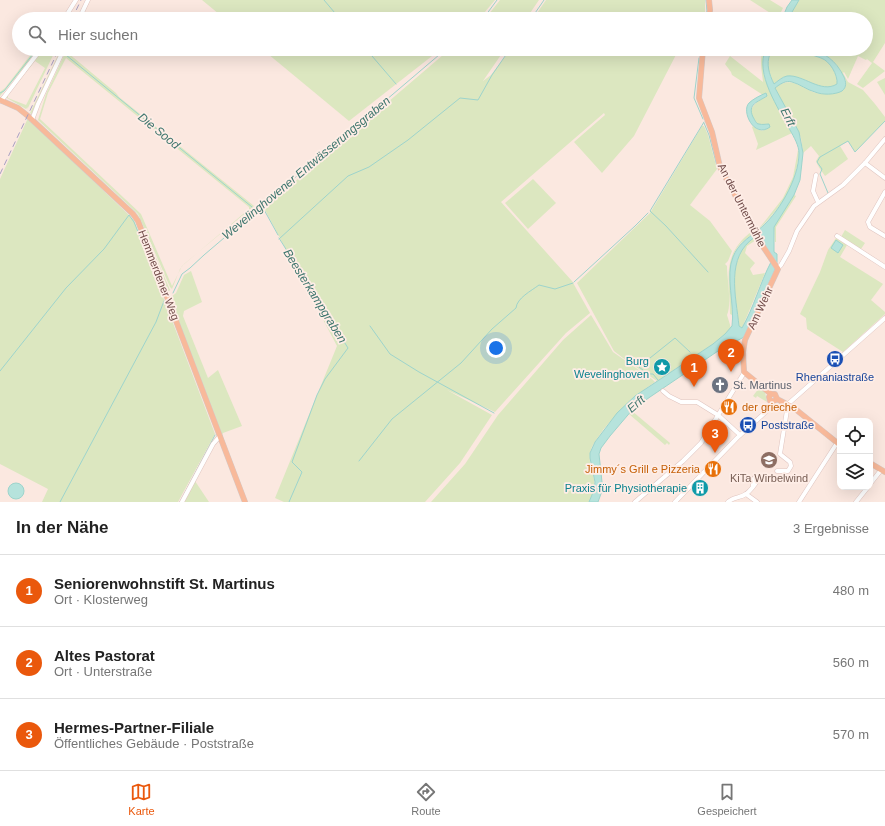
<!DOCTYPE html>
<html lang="de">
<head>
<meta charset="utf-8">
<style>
	:root { --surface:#fff; --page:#f2f2f2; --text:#222; --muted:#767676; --line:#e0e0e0; --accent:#ea580c }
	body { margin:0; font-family:Arial,sans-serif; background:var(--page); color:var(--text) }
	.controls { position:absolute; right:12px; bottom:12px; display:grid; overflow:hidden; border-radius:8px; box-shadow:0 4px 16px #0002 }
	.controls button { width:36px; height:36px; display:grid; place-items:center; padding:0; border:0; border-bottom:1px solid var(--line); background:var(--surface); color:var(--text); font:20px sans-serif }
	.you { position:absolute; left:496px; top:348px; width:14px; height:14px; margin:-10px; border:3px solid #fff; border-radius:50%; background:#1a73e8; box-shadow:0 0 0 6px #1a73e833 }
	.badge { display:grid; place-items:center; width:26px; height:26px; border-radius:50%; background:var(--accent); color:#fff; font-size:13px; font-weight:700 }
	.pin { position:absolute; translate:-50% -33px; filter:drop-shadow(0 1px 2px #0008) }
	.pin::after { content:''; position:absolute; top:21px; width:14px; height:12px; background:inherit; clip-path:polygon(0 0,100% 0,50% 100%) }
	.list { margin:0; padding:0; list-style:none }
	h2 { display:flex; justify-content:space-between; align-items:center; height:52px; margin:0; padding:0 16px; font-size:17px }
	h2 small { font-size:13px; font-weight:400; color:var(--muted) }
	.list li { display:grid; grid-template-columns:26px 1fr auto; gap:12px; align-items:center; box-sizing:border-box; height:72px; padding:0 16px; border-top:1px solid var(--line) }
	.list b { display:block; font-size:15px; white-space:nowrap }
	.list p { margin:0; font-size:13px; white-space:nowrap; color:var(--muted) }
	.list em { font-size:13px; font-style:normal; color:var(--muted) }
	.icon { flex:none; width:22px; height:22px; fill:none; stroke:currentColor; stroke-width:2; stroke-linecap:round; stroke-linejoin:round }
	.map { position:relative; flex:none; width:885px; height:502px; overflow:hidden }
	.search { position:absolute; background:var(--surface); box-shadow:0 4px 16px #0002; left:12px; right:12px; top:12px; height:44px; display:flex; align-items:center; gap:10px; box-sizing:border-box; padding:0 14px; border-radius:22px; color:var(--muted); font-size:15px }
	.sheet { height:268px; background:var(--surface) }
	nav { display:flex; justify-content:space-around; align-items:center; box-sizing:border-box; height:56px; border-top:1px solid var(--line); background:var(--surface); font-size:11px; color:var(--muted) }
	nav a { display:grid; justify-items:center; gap:2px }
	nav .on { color:var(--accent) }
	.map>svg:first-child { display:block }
</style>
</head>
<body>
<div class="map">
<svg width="885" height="502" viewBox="0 0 885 502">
	<rect width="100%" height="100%" fill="#fbe8e0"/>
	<!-- green -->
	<g fill="#dce7c0" fill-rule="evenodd">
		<polygon points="202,0 495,0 479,19 225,19"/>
		<polygon points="500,0 539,0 526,19 485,19"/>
		<polygon points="546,0 705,0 705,19 533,19"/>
		<polygon points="750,0 770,0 783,8 778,18"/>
		<path d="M799,0H885V43L873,62L885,71L863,88L857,84L872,63L867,59L866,60L858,56L848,79L844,72L843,73L848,82L863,90L875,104L885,117V121L855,152L848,141L840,146L848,159L825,176C822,171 818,167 816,161L819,156L811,146L803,153L801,138L775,88C791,76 798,86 813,92C819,94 826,94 832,94L846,81C838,64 828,52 808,49H866V19H788Z"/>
		<polygon points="35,49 40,49 0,96 0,92 5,88"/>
		<path d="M43,49H56L27,110L28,107L26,109L7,98L6,96ZM35,61L45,68L26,105L8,98V95L11,91Z"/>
		<polygon points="61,49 63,49 33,115 30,113"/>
		<path d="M67,49H69L68,53L116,93L119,97L254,206L184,264L180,269L172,289L170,287L138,214L38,120L46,94ZM66,58L249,207V209L182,266L172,286L141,214L40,119L48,93Z"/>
		<polygon points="262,49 441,49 349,121"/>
		<polygon points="450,49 505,49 483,81 491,75 511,49 679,49 634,136 602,173 574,142 605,115 604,113 501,202 572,281 590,313 566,333 495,412 447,390 492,415 460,463 425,502 284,502 275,498 337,346 264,208"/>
		<path d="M763,49H766L764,52V76L768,86L792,133L756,150L758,144L752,127L753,126C758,130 761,132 767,129L766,124L758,125C742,108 757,105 766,93L763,95L732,75L731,72L725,64L730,56L763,82C762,71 759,61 763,49Z"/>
		<path d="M790,51C800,53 812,54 821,58C830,61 838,75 837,84C820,95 801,71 784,77C780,78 777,82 774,84C769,75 766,64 770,54Z"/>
		<polygon points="885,78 885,95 877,82"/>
		<polygon points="28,118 134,220 215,434 178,502 42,502 48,489 0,464 0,179"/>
		<polygon points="35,119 138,215 170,290 169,291 166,291 140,222 35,121"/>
		<path d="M702,126H704L708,135L717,169L690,205L710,221L732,251L728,261L725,264L727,266C727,279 732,304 727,315L731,328L725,334L713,344L657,381L627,361L614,351L577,283L650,213Z"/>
		<path d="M798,150L799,151C798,160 797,170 794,178C789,198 771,217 757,231L783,198L793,177Z"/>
		<polygon points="533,179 556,203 528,229 505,203"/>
		<polygon points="794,195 796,196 776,227 776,242 775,242 774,227 775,223"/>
		<polygon points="845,230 865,243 861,249 841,237"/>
		<path d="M752,231L753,233C749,237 745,240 741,243C723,262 733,292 732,315L730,314C730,279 720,256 752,231Z"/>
		<path d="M755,237L756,240L747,246L745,253L755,263L750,269L753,275L765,273L742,328L739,327C736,296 725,257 755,237Z"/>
		<polygon points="836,238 847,245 840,257 883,284 871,300 885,312 885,314 843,352 807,329 806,318 800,314 820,272 828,250"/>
		<polygon points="191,271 202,302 184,311 183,316 208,378 218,370 242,426 223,433 222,435 170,298 176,293 184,275"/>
		<path d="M591,315L613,352L652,379L655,382C634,396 619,411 603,430C598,438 591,445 590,454C588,473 602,482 589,502H431L465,464L498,415L563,340Z"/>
		<polygon points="759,388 765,392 767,402 757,396 756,398 753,396"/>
		<polygon points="632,411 670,443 669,445 667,443 665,445 629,414"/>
		<polygon points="195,481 209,502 184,502"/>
	</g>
	<!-- water -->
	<g fill="#b6e3dc" stroke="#9dd4cc" fill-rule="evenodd">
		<polygon points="792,0 799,0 788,19 782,19 787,7"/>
		<path d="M766,49C798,49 827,42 844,77C846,82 847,87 842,91C835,95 822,95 815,92C807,90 800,84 792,82C786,80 780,84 775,88L799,132L803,153L800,180L794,195L774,227V252L777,254V262L774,272L744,337L718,351L650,397L633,409L610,436L601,448L599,454L602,482V491L598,502H589L594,490L595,482L590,458V453L595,442L617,413L635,396L713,344L725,334L732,326C735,306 725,275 733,257C738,244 747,239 757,231C778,215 799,179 799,153C799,146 794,137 790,130C779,109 754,73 766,49ZM790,51C800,53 812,54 821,58C830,61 838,75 837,84C821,94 803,74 787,76C782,77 778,81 774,84C769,74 766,64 770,54ZM755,237L771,262C760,283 754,307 742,328L739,326C736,296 725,257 755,237Z"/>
		<path d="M766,93L767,96C758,102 747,104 753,117C755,120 756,124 759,124C762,125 766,124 769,124L770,127C754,139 741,111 749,103C753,99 761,95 766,93Z"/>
		<polygon points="836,240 843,245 838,253 831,248"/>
		<circle cx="16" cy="491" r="8"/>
	</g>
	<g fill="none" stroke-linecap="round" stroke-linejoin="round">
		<!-- stream -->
		<g stroke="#9dd4cc" stroke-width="1">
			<polyline points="324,0 340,19"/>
			<polyline points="483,19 497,0"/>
			<polyline points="531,19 544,0"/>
			<polyline points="705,19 707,11 706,0"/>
			<polyline points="366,49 396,84"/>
			<polyline points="699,53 700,49"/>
			<polyline points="66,55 252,207"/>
			<polyline points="699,58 694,98 703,119"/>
			<polyline points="0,93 4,91 37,49"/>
			<polyline points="704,122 650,211 666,226 708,272"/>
			<polyline points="704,123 709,135 717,166"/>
			<polyline points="828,193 820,174 822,169 817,162 820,157 848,141 855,152 885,121"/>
			<polyline points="262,206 278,235"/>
			<polyline points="279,238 348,348 325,379 317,395 292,462 302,472 289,502"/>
			<polyline points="279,239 348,176 369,167 408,140 460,98 478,100 492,75 510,49"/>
			<polyline points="574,282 635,226 648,213"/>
			<polyline points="173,293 182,274 190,268 204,255 446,49"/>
			<polyline points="370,326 390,354 419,372 494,413"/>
			<polyline points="0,371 66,288 104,249 129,215 134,222 163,293"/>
			<polyline points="658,380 653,374 648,374 639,367 640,366 675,338 690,352"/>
			<path d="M359,461L392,419L461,363L492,329L516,308C517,298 531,291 539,285L555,289L573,283"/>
			<polyline points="60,502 156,322 164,301"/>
			<polyline points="180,502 215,435"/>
		</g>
		<!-- minor casing -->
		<g stroke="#e0c5c0" stroke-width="5">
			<g id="minor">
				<polyline points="64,19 76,0"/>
				<polyline points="79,19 88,0"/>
				<polyline points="1,101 41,49"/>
				<polyline points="32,120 38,104 64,49"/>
				<polyline points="865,163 885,178"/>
				<polyline points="816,175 813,191 818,202"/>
				<polyline points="885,192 868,222 870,227 885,236"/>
				<polyline points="837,236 885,267"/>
				<polyline points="778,268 781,265 789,251 797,231 814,206 843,185 865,163 885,139"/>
				<polyline points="663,391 669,396 681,402 697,402 718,415 740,435"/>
				<polyline points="777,471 788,471 791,466 790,462 780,454 788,404 885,318"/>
				<polyline points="870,484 881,470"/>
				<polyline points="746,494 757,502"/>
				<polyline points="182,502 213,444 220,436"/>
				<polyline points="635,502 683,461 701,443 744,373"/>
				<polyline points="675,502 737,438 768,410 772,402"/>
				<path d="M728,502C733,497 740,498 746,494C750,491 756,484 758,479L755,477L753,480V486"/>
				<polyline points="799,502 837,443"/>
				<polyline points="856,502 868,487"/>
			</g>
		</g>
		<!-- major casing -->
		<g stroke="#d4c9c8" stroke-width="6">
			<g id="major">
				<polyline points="709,19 710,10 709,0"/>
				<polyline points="703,49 699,98 712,132 720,167 762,245 778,269 745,340 743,352 744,372 771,394 775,394 777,399"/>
				<polyline points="0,100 18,108 28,116 133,214 138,221 245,502"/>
				<polyline points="771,394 769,397 770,401 774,401 777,399"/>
				<polyline points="777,399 794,408 840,445"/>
				<polyline points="870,463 885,472"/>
			</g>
		</g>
		<!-- minor -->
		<use href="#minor" stroke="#fff" stroke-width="4"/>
		<!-- major -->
		<use href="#major" stroke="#f8b99a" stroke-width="5"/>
		<!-- rail -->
		<g stroke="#a8a0c3" stroke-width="1" stroke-dasharray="6 4" stroke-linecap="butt">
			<polyline points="72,19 81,0"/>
			<polyline points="0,174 59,49"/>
		</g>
	</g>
	<!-- icons -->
	<defs>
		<g id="bus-disc" transform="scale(0.9)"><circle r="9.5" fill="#1a4fb4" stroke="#feede6"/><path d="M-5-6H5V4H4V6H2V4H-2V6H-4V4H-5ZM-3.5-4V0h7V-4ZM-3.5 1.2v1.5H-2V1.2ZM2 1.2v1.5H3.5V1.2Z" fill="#fff"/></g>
		<g id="sight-disc" transform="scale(0.9)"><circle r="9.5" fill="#0f9aa8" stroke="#feede6"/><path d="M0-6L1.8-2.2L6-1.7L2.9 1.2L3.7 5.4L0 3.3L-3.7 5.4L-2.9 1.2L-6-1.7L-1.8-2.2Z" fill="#fff"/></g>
		<g id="church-disc" transform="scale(0.9)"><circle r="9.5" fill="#6b7280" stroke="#feede6"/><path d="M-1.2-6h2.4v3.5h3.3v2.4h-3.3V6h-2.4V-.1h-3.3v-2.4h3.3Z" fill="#fff"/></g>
		<g id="restaurant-disc" transform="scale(0.9)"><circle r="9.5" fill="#e8710a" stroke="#feede6"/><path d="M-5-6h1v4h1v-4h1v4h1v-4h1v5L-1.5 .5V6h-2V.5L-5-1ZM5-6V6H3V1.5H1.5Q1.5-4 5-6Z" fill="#fff"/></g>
		<g id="school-disc" transform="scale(0.9)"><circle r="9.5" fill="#8d6e63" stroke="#feede6"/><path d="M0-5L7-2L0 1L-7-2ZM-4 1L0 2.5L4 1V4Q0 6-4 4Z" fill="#fff"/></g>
		<g id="building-disc" transform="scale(0.9)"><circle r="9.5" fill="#0f9aa8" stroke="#feede6"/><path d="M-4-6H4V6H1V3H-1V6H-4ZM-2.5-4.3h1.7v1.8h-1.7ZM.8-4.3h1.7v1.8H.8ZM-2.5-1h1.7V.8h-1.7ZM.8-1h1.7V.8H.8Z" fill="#fff"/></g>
	</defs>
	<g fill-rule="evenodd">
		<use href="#bus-disc" x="835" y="359"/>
		<use href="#sight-disc" x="662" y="367"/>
		<use href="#church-disc" x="720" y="385"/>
		<use href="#restaurant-disc" x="729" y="407"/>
		<use href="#bus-disc" x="748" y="425"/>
		<use href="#school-disc" x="769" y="460"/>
		<use href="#restaurant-disc" x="713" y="469"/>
		<use href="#building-disc" x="700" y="488"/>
	</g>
	<g text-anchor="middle" stroke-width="3.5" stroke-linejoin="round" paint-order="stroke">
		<!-- street labels -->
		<g font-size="11" fill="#704b49" stroke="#feede6">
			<text transform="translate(742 205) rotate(63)" y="4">An der Untermühle</text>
			<text transform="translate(159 275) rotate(69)" y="4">Hemmerdener Weg</text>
			<text transform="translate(760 308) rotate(-65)" y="4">Am Wehr</text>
		</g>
		<!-- culture labels -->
		<g font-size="11" fill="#0d838f" stroke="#feede6" text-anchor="end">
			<text x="649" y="365">Burg<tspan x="649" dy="13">Wevelinghoven</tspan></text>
			<text x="687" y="492">Praxis für Physiotherapie</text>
		</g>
		<!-- transit labels -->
		<g font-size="11" fill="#164399" stroke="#feede6">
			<text x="835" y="381">Rhenaniastraße</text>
			<text x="761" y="429" text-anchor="start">Poststraße</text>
		</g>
		<!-- worship labels -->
		<g font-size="11" fill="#5b616d" stroke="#feede6" text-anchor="start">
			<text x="733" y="389">St. Martinus</text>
		</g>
		<!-- food labels -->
		<g font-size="11" fill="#c56008" stroke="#feede6" text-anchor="start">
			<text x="742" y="411">der grieche</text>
			<text x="700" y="473" text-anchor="end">Jimmy´s Grill e Pizzeria</text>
		</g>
		<!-- education labels -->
		<g font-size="11" fill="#785e54" stroke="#feede6">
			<text x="769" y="482">KiTa Wirbelwind</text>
		</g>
		<!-- water labels -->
		<g font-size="12" font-style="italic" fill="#3e766e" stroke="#feede6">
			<text transform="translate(788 117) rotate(63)" y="4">Erft</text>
			<text transform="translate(159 131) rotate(39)" y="4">Die Sood</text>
			<text transform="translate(306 168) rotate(-40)" y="4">Wevelinghovener Entwässerungsgraben</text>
			<text transform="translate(315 296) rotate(58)" y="4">Beesterkampgraben</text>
			<text transform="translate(636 404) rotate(-41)" y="4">Erft</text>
		</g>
	</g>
</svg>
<div class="controls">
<button><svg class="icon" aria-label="locate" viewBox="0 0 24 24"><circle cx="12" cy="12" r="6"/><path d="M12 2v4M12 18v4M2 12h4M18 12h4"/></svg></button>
<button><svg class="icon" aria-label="layers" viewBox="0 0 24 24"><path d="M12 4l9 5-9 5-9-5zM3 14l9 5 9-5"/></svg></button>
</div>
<div class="you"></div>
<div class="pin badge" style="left:694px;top:387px">1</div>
<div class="pin badge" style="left:731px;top:372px">2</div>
<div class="pin badge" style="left:715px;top:453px">3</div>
<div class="search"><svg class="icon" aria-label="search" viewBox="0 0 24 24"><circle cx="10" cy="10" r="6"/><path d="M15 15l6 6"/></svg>Hier suchen</div>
</div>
<section class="sheet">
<h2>In der Nähe<small>3 Ergebnisse</small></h2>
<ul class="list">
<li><span class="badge">1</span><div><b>Seniorenwohnstift St. Martinus</b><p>Ort · Klosterweg</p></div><em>480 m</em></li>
<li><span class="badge">2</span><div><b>Altes Pastorat</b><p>Ort · Unterstraße</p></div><em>560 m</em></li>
<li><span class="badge">3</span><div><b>Hermes-Partner-Filiale</b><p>Öffentliches Gebäude · Poststraße</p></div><em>570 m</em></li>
</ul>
</section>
<nav>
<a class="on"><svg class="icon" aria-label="map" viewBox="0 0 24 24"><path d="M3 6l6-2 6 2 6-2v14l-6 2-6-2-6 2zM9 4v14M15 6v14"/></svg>Karte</a>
<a><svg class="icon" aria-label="directions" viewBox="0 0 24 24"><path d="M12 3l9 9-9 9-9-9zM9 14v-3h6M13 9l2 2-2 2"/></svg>Route</a>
<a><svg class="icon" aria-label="saved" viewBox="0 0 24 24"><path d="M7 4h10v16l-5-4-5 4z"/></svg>Gespeichert</a>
</nav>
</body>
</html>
